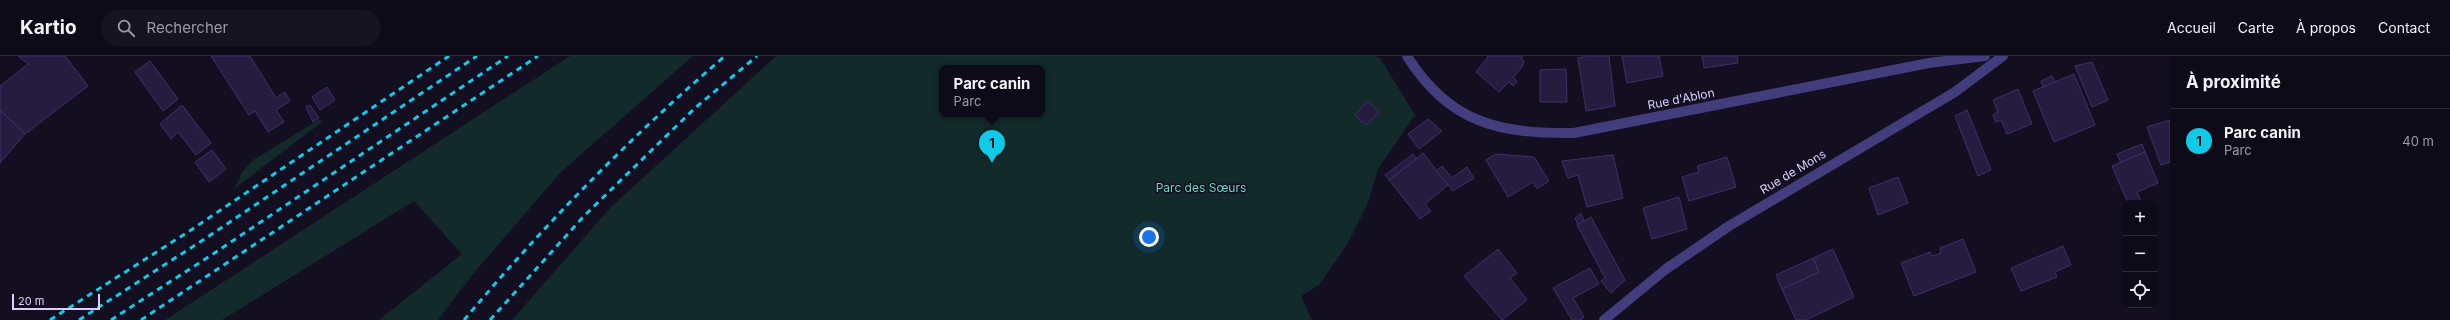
<!DOCTYPE html>
<html lang="fr">
<head>
<meta charset="utf-8">
<style>
	:root { --surface:#0e0b18; --page:#171421; --text:#f1f3f6; --muted:#9b9ba2; --line:#2e2b37; --accent:#10cae9 }
	body { margin:0; font-family:Inter,sans-serif; background:var(--page); color:var(--text) }
	.controls { position:absolute; right:12px; bottom:12px; display:grid; overflow:hidden; border-radius:8px; box-shadow:0 4px 16px #0002 }
	.controls button { width:36px; height:36px; display:grid; place-items:center; padding:0; border:0; border-bottom:1px solid var(--line); background:var(--surface); color:var(--text); font:20px sans-serif }
	.scale { position:absolute; left:12px; bottom:10px; width:88px; box-sizing:border-box; padding-left:4px; border:2px solid #d8d1fc; border-top:0; font-size:11px; line-height:14px; white-space:nowrap; color:#d8d1fc; -webkit-text-stroke:3px #130f20; paint-order:stroke }
	.you { position:absolute; left:1149px; top:181px; width:14px; height:14px; margin:-10px; border:3px solid #fff; border-radius:50%; background:#1a73e8; box-shadow:0 0 0 6px #1a73e833 }
	.badge { display:grid; place-items:center; width:26px; height:26px; border-radius:50%; background:var(--accent); color:#111; font-size:13px; font-weight:700 }
	.pin { position:absolute; translate:-50% -33px; filter:drop-shadow(0 1px 2px #0008) }
	.pin::after { content:''; position:absolute; top:21px; width:14px; height:12px; background:inherit; clip-path:polygon(0 0,100% 0,50% 100%) }
	.popup { position:absolute; left:939px; top:9px; width:106px; height:52px; box-sizing:border-box; display:grid; place-content:center; border-radius:8px; background:var(--surface); filter:drop-shadow(0 1px 3px #0005); font-size:13px; white-space:nowrap; color:var(--muted) }
	.popup b { font-size:15px; color:var(--text) }
	.popup::after { content:''; position:absolute; left:50%; top:100%; margin-left:-8px; border:8px solid transparent; border-top-color:var(--surface) }
	.list { margin:0; padding:0; list-style:none }
	h2 { display:flex; justify-content:space-between; align-items:center; height:52px; margin:0; padding:0 16px; font-size:17px }
	h2 small { font-size:13px; font-weight:400; color:var(--muted) }
	.list li { display:grid; grid-template-columns:26px 1fr auto; gap:12px; align-items:center; box-sizing:border-box; height:64px; padding:0 16px; border-top:1px solid var(--line) }
	.list b { display:block; font-size:15px; white-space:nowrap }
	.list p { margin:0; font-size:13px; white-space:nowrap; color:var(--muted) }
	.list em { font-size:13px; font-style:normal; color:var(--muted) }
	.icon { flex:none; width:22px; height:22px; fill:none; stroke:currentColor; stroke-width:2; stroke-linecap:round; stroke-linejoin:round }
	.map { position:relative; flex:none; width:2170px; height:264px; overflow:hidden }
	header { display:flex; align-items:center; gap:24px; box-sizing:border-box; height:56px; padding:0 20px; background:var(--surface); border-bottom:1px solid var(--line) }
	header strong { font-size:19px }
	nav { display:flex; gap:22px; margin-inline-start:auto; font-size:14px }
	.search { width:280px; height:36px; background:var(--page); display:flex; align-items:center; gap:10px; box-sizing:border-box; padding:0 14px; border-radius:22px; color:var(--muted); font-size:15px }
	main { display:flex }
	aside { flex:1; background:var(--surface) }
	.map>svg:first-child { display:block }
</style>
</head>
<body>
<header>
<strong>Kartio</strong>
<div class="search"><svg class="icon" aria-label="search" viewBox="0 0 24 24"><circle cx="10" cy="10" r="6"/><path d="M15 15l6 6"/></svg>Rechercher</div>
<nav><a>Accueil</a><a>Carte</a><a>À propos</a><a>Contact</a></nav>
</header>
<main>
<div class="map">
<svg width="2170" height="264" viewBox="0 0 2170 264">
	<rect width="100%" height="100%" fill="#130f20"/>
	<!-- green -->
	<g fill="#122a2a" fill-rule="evenodd">
		<polygon points="570,0 693,0 561,116 473,218 438,264 379,264 462,198 414,145 222,264 165,264"/>
		<path d="M776,0H1374L1380,2L1415,59L1378,113L1368,147L1348,187L1319,229L1301,240L1312,264H512L610,152ZM942,12H1042V58H942Z"/>
		<polygon points="320,63 322,66 234,133 242,116 253,104"/>
	</g>
	<!-- building -->
	<g fill="#251c40" stroke="#3e306a">
		<polygon points="18,0 65,0 88,30 25,78 0,54 0,30 28,8"/>
		<polygon points="211,0 250,0 276,42 285,36 290,45 276,54 284,66 268,76 255,55 249,59"/>
		<polygon points="1487,0 1523,0 1521,2 1524,5 1522,11 1513,22 1517,25 1513,30 1509,26 1499,36 1476,16 1488,1"/>
		<polygon points="1589,0 1609,0 1615,50 1586,55 1578,2"/>
		<polygon points="1622,0 1659,0 1663,20 1627,27"/>
		<polygon points="1702,0 1737,0 1738,7 1704,12"/>
		<polygon points="150,5 178,43 163,55 135,16"/>
		<polygon points="2092,6 2108,44 2092,51 2075,10"/>
		<polygon points="1566,13 1567,46 1540,46 1540,14"/>
		<polygon points="2074,18 2095,69 2054,86 2033,35"/>
		<polygon points="2052,20 2055,26 2043,31 2041,25"/>
		<polygon points="327,31 335,44 320,54 312,41"/>
		<polygon points="2018,33 2032,68 2007,78 2001,64 1996,66 1993,59 1998,56 1993,44"/>
		<polygon points="1368,45 1379,56 1366,69 1355,59"/>
		<polygon points="182,49 211,87 196,99 178,76 171,83 160,68"/>
		<polygon points="310,49 319,62 313,66 306,51"/>
		<polygon points="0,54 25,78 0,107"/>
		<polygon points="1967,54 1991,114 1978,120 1955,60"/>
		<polygon points="1428,63 1442,75 1419,93 1408,78"/>
		<polygon points="2170,64 2170,106 2161,109 2147,71"/>
		<polygon points="2142,88 2145,96 2121,107 2117,98"/>
		<polygon points="212,94 226,113 209,126 195,106"/>
		<polygon points="2145,96 2158,127 2137,136 2142,147 2128,147 2112,110"/>
		<polygon points="1423,97 1448,129 1425,148 1431,155 1420,163 1389,124"/>
		<polygon points="1413,98 1416,103 1389,124 1385,119"/>
		<polygon points="1496,98 1534,101 1549,125 1537,133 1533,126 1508,141 1486,104"/>
		<polygon points="1613,99 1623,142 1587,151 1578,119 1568,122 1562,105"/>
		<polygon points="1727,101 1736,131 1689,145 1682,121 1699,116 1697,110"/>
		<polygon points="1442,110 1452,122 1467,111 1474,122 1453,135 1436,115"/>
		<polygon points="1898,121 1908,147 1878,159 1869,132"/>
		<polygon points="1679,141 1687,173 1652,183 1643,152"/>
		<polygon points="1581,157 1584,165 1578,169 1575,162"/>
		<polygon points="1591,161 1625,224 1611,237 1601,225 1605,222 1577,169"/>
		<polygon points="1963,183 1976,216 1914,240 1901,207 1930,196 1932,200 1941,197 1940,192"/>
		<polygon points="2063,190 2071,209 2055,216 2057,221 2021,235 2011,212"/>
		<polygon points="1498,193 1517,217 1510,222 1527,244 1502,264 1464,220"/>
		<polygon points="1833,193 1854,241 1806,264 1796,264 1782,233 1819,216 1813,202"/>
		<polygon points="1813,202 1819,216 1782,233 1776,219"/>
		<polygon points="1590,212 1599,228 1573,242 1584,261 1581,264 1572,264 1553,232"/>
	</g>
	<g fill="none" stroke-linecap="round" stroke-linejoin="round">
		<!-- street -->
		<g stroke="#423d7c" stroke-width="10">
			<path d="M1407,0C1449,67 1499,78 1574,77L1929,7L1985,0"/>
			<polyline points="1604,264 1666,213 1729,170 1955,36 2003,0"/>
		</g>
		<!-- rail -->
		<g stroke="#10cae9" stroke-width="3" stroke-dasharray="6 5" stroke-linecap="butt">
			<polyline points="50,264 191,174 449,0"/>
			<polyline points="79,264 203,184 477,0"/>
			<polyline points="111,264 216,196 508,0"/>
			<polyline points="141,264 538,0"/>
			<path d="M464,264C544,169 631,80 725,0"/>
			<polyline points="490,264 584,160 695,52 757,0"/>
		</g>
	</g>
	<g text-anchor="middle" stroke-width="3" stroke-linejoin="round" paint-order="stroke">
		<!-- street labels -->
		<g font-size="12" fill="#d8d1fc" stroke="#130f20">
			<text transform="translate(1681 43) rotate(-11)" y="4">Rue d'Ablon</text>
			<text transform="translate(1793 116) rotate(-31)" y="4">Rue de Mons</text>
		</g>
		<!-- park labels -->
		<g font-size="12" fill="#63d7bf" stroke="#130f20">
			<text x="1201" y="136">Parc des Sœurs</text>
		</g>
	</g>
</svg>
<div class="controls">
<button>+</button>
<button>−</button>
<button><svg class="icon" aria-label="locate" viewBox="0 0 24 24"><circle cx="12" cy="12" r="6"/><path d="M12 2v4M12 18v4M2 12h4M18 12h4"/></svg></button>
</div>
<div class="scale">20 m</div>
<div class="you"></div>
<div class="pin badge" style="left:992px;top:107px">1</div>
<div class="popup"><b>Parc canin</b>Parc</div>
</div>
<aside>
<h2>À proximité<small></small></h2>
<ul class="list">
<li><span class="badge">1</span><div><b>Parc canin</b><p>Parc</p></div><em>40 m</em></li>
</ul>
</aside>
</main>
</body>
</html>
